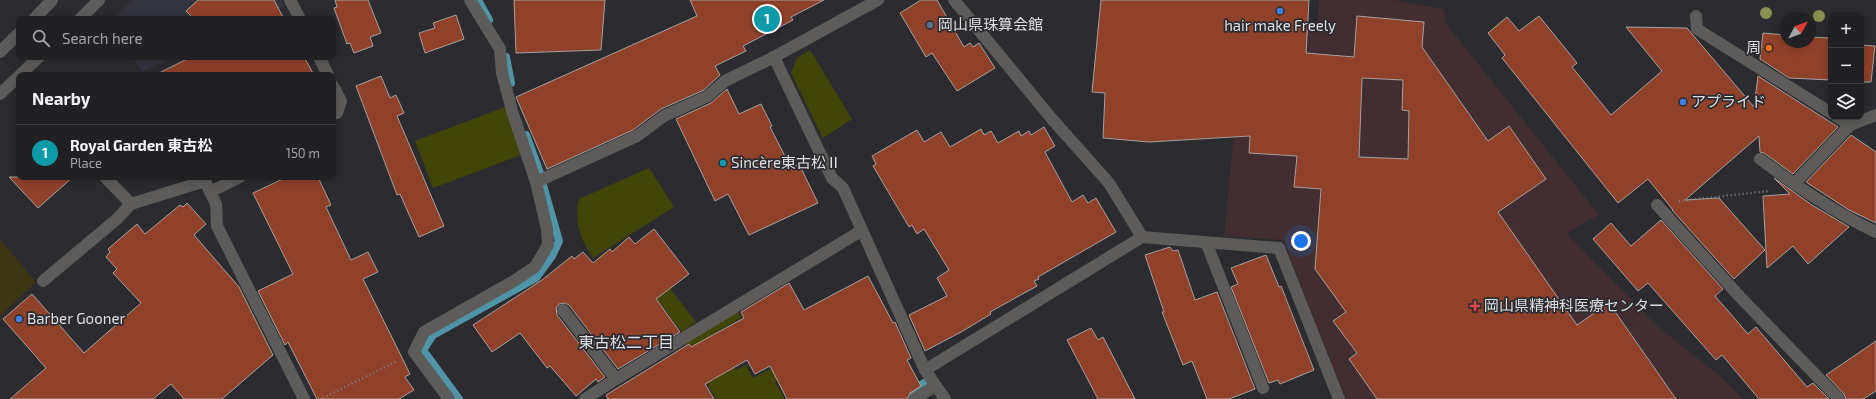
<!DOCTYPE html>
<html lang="en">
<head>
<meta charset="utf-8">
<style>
	:root { --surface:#212124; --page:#2d2e31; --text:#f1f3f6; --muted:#a2a3a6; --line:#3e3e41; --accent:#1a73e8 }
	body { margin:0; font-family:"Exo 2","Noto Sans JP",sans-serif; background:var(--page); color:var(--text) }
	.controls { position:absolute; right:12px; top:12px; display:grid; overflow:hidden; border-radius:8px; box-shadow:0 2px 10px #0003 }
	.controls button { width:36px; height:36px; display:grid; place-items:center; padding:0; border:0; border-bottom:1px solid var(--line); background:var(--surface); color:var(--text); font:20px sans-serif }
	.compass { position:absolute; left:1780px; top:12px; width:36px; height:36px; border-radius:50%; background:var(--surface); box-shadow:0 2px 10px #0003; rotate:49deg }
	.you { position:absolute; left:1301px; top:241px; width:14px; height:14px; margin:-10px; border:3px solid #fff; border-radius:50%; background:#1a73e8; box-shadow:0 0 0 6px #1a73e833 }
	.badge { display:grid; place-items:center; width:26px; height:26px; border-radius:50%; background:var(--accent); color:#fff; font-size:13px; font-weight:700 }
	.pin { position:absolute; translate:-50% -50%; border:2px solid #fff; box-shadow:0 1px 4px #0006 }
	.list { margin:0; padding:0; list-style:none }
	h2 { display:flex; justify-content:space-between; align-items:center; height:52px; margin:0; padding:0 16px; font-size:17px }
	h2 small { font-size:13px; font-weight:400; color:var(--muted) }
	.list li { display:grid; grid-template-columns:26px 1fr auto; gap:12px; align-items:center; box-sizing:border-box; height:56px; padding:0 16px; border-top:1px solid var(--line) }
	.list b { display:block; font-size:15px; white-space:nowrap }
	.list p { margin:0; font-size:13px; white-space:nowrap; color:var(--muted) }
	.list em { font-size:13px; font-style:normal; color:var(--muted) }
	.icon { flex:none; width:22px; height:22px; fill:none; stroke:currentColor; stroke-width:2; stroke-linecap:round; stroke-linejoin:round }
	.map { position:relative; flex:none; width:1876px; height:399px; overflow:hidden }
	.search { position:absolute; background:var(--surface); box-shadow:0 2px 10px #0003; left:16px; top:16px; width:320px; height:44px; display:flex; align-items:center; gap:10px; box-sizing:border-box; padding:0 14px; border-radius:8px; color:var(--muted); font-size:15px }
	.panel { position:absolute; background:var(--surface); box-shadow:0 2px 10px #0003; left:16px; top:72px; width:320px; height:108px; border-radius:8px }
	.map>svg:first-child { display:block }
</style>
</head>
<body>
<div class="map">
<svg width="1876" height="399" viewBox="0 0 1876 399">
	<rect width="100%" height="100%" fill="#2c2c30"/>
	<!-- built -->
	<g fill="#34343e">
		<polygon points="133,0 281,0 284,6 256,19 114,19"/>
		<polygon points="133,57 174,57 142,72"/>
	</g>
	<!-- medical -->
	<polygon fill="#422e31" points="1319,0 1393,0 1444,9 1447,25 1599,215 1566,233 1657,326 1721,377 1743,399 1346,399 1283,240 1224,236 1244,29 1317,32"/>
	<!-- green -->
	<g fill="#414508">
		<polygon points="810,50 852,119 823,138 791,73 797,58"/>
		<polygon points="505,107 523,154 433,188 415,141"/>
		<path d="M649,168L674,207L593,258C580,239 574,222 579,199Z"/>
		<polygon points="644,255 696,322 682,332 631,266"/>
		<polygon points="737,310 741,318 715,333 736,370 746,365 753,378 776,366 792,373 775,382 785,399 716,399 684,342"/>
	</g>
	<!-- sand -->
	<polygon fill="#3c3413" points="0,239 36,282 0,316"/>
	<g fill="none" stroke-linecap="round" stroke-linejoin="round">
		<!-- stream -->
		<g stroke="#5094a7" stroke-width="8">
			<polyline points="478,0 489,20"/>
			<polyline points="506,57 511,83"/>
			<polyline points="526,135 540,173"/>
			<polyline points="459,399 423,350 433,335 536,278 552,256 559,241 543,185"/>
			<polyline points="899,399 924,383"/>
		</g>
	</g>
	<!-- building -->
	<g fill="#90412a" stroke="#a7a1a0" fill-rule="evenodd">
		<polygon points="198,0 274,0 284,19 194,19 186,11"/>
		<polygon points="335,0 368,0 381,33 370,37 373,46 354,53 350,43 347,44 334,8 337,7"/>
		<polygon points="514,0 605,0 601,50 516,53"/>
		<polygon points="690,0 824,0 791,17 793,20 743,46 746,51 715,66 720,75 704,90 661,109 633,130 547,169 516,97 697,16"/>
		<polygon points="921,0 937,0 964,47 970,43 973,47 979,43 995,68 957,91 932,53 926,57 900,13"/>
		<path d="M1101,0H1309L1306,53L1354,57L1357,16L1424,22L1422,47L1488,141L1509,126L1546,179L1498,212L1577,325L1609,303L1676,399H1377L1349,359L1357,353L1333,321L1346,312L1315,269L1321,189L1294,187L1297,156L1249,153L1250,136L1149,142L1103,138L1105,93L1092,92ZM1362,78L1403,80L1402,110L1409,111L1408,159L1359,157Z"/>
		<polygon points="456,15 464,39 425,53 419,33 435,28 433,23"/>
		<polygon points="1539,16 1577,63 1572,67 1611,115 1662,71 1626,27 1687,28 1754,107 1758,76 1838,127 1793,174 1764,153 1760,152 1759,136 1685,200 1719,198 1765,250 1734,279 1672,210 1673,210 1648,179 1618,203 1502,58 1505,55 1488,33 1507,17 1519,31"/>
		<polygon points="1763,33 1786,35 1786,42 1810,42 1810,37 1830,38 1831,80 1789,78 1760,59"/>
		<polygon points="1861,45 1875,46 1871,82 1861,82"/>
		<polygon points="191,57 304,57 314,75 155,75"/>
		<polygon points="381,76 390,98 396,95 404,113 397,116 444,226 419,237 400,194 397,195 356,86"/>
		<polygon points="727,89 739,114 761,104 772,126 770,127 791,168 799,164 818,203 749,235 728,194 715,201 676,119 711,103"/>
		<polygon points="1044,127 1055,146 1045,152 1072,202 1083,195 1088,203 1096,198 1116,232 1038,277 1039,279 1034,281 1037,286 990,312 991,314 961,332 925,351 909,315 947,296 937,278 949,270 924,229 917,234 912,225 909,227 873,166 876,164 872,156 917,130 924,142 941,132 950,147 981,129 984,135 991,131 998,143 1019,131 1021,136 1029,131 1031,135"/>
		<polygon points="1851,135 1876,152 1876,223 1849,210 1806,182"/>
		<polygon points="9,177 73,177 38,208"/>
		<polygon points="287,177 318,177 331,205 326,207 351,260 368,252 378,272 363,279 410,374 405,377 414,390 399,399 317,399 288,342 285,345 258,291 293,274 253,193"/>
		<polygon points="1774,178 1812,205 1849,227 1808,264 1793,246 1767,268 1763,196 1790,194"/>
		<polygon points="187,203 206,224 194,235 239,287 273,355 222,399 184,399 171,384 153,399 10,399 46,368 3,319 32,294 84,353 141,303 113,273 117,269 106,257 110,252 108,249 137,224 145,234 180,205 183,207"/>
		<polygon points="1661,220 1723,289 1715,296 1748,334 1756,327 1807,387 1813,383 1829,399 1759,399 1722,355 1716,360 1648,283 1638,291 1593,239 1611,223 1631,246"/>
		<polygon points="654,229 689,274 656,299 680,332 618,369 569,305 565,303 559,304 556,308 557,315 605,377 598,382 596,379 576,396 550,366 547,368 520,333 492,352 473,325 542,280 572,256 574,259 583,252 593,263 610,249 612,252 629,237 635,244"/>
		<polygon points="1170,247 1173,251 1178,250 1195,300 1217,292 1255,389 1229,399 1207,399 1192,361 1183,365 1162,312 1164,312 1145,255"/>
		<polygon points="1266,255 1279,287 1281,286 1314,370 1280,384 1278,380 1269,383 1231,287 1238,284 1231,268"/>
		<polygon points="868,276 893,323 895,322 911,358 907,360 921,386 910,393 907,399 787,399 770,366 755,374 747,360 705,384 714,399 608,399 606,395 689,344 691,347 744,318 741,312 789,283 804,310"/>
		<polygon points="1091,328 1098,340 1103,337 1135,399 1098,399 1067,340"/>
		<polygon points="1876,341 1876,391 1863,399 1846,399 1844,394 1826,375"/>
	</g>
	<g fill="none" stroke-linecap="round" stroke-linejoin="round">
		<!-- path -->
		<g stroke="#838386" stroke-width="2.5" stroke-dasharray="1 3" stroke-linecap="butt">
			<polyline points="1679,201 1769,191"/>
			<polyline points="323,398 397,361"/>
		</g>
		<!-- minor -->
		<g stroke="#5d5c5a" stroke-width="12">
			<polyline points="290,0 300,19"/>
			<polyline points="954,0 1052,119 1109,183 1142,237"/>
			<polyline points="1696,16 1697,29 1831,113"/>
			<polyline points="34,19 52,0"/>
			<polyline points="80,19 99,0"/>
			<polyline points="0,52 19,33"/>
			<polyline points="319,57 328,75"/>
			<polyline points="774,57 832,178 843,188 925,370 945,399"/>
			<polyline points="20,75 39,57"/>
			<polyline points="333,86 341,101 337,113"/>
			<polyline points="0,94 19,76"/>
			<polyline points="1837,117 1850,125"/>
			<path d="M1760,159C1797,186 1835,213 1876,232"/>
			<polyline points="105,177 131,204 205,181 216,204 217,226 304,399"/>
			<polyline points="536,182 637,136 664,116 708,96 725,81 774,57 878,0"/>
			<polyline points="1794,184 1850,125 1876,115"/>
			<polyline points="210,192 240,177"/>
			<polyline points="1657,205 1741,298 1839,399"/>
			<polyline points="1206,242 1263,388"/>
			<polyline points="43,281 117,219 131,204"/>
			<polyline points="563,310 616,379"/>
			<polyline points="925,370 1142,237 1279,248 1339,399"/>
			<polyline points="449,399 414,352 424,332 514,281 535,267 548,245 547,229 536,182 513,114 502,73 500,49 470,0"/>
			<polyline points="585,399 616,379 861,231"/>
			<polyline points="914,399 935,386"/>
		</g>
	</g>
	<!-- trees -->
	<g fill="#8a9051">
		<circle cx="1766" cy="13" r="6"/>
		<circle cx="1819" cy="16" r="6"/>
	</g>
	<!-- markers -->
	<g fill="#3f7fe0" stroke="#2c2c30" stroke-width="1.5">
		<circle cx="1280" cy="11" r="4"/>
		<circle cx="1683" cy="102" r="4"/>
		<circle cx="19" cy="319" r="4"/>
	</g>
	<circle fill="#5c6f8a" stroke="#2c2c30" stroke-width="1.5" cx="930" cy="25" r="4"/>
	<circle fill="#e8710a" stroke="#2c2c30" stroke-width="1.5" cx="1769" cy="48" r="4"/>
	<circle fill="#0f9aa8" stroke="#2c2c30" stroke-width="1.5" cx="723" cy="163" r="4"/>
	<path fill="#e0444e" stroke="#2c2c30" stroke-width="1.5" d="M1473 300h4v4h4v4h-4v4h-4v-4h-4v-4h4z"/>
	<g text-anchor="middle" stroke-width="3.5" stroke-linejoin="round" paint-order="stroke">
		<!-- poi labels -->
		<g font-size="15" fill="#dedfe1" stroke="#2c2c30" text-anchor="start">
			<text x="938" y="30">岡山県珠算会館</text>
			<text x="1280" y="31" text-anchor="middle">hair make Freely</text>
			<text x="1761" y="53" text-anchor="end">周</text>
			<text x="1691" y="107">アプライド</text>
			<text x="731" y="168">Sincère東古松Ⅱ</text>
			<text x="1484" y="311">岡山県精神科医療センター</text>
			<text x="27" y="324">Barber Gooner</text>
		</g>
		<!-- neighbourhood labels -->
		<g font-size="16" fill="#dedfe1" stroke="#2c2c30">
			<text x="626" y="348">東古松二丁目</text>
		</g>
	</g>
</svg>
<div class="controls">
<button>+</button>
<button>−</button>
<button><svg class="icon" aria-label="layers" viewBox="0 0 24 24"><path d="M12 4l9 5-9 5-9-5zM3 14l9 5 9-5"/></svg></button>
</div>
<svg class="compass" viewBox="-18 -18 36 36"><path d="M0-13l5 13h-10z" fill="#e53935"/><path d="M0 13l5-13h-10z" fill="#a2a3a6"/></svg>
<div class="you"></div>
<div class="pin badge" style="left:767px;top:19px;background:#0f9aa8">1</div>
<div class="search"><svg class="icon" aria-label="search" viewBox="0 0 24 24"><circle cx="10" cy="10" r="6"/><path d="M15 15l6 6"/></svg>Search here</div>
<section class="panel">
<h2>Nearby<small></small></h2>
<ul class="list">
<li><span class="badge" style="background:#0f9aa8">1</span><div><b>Royal Garden 東古松</b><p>Place</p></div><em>150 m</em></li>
</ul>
</section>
</div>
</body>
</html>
